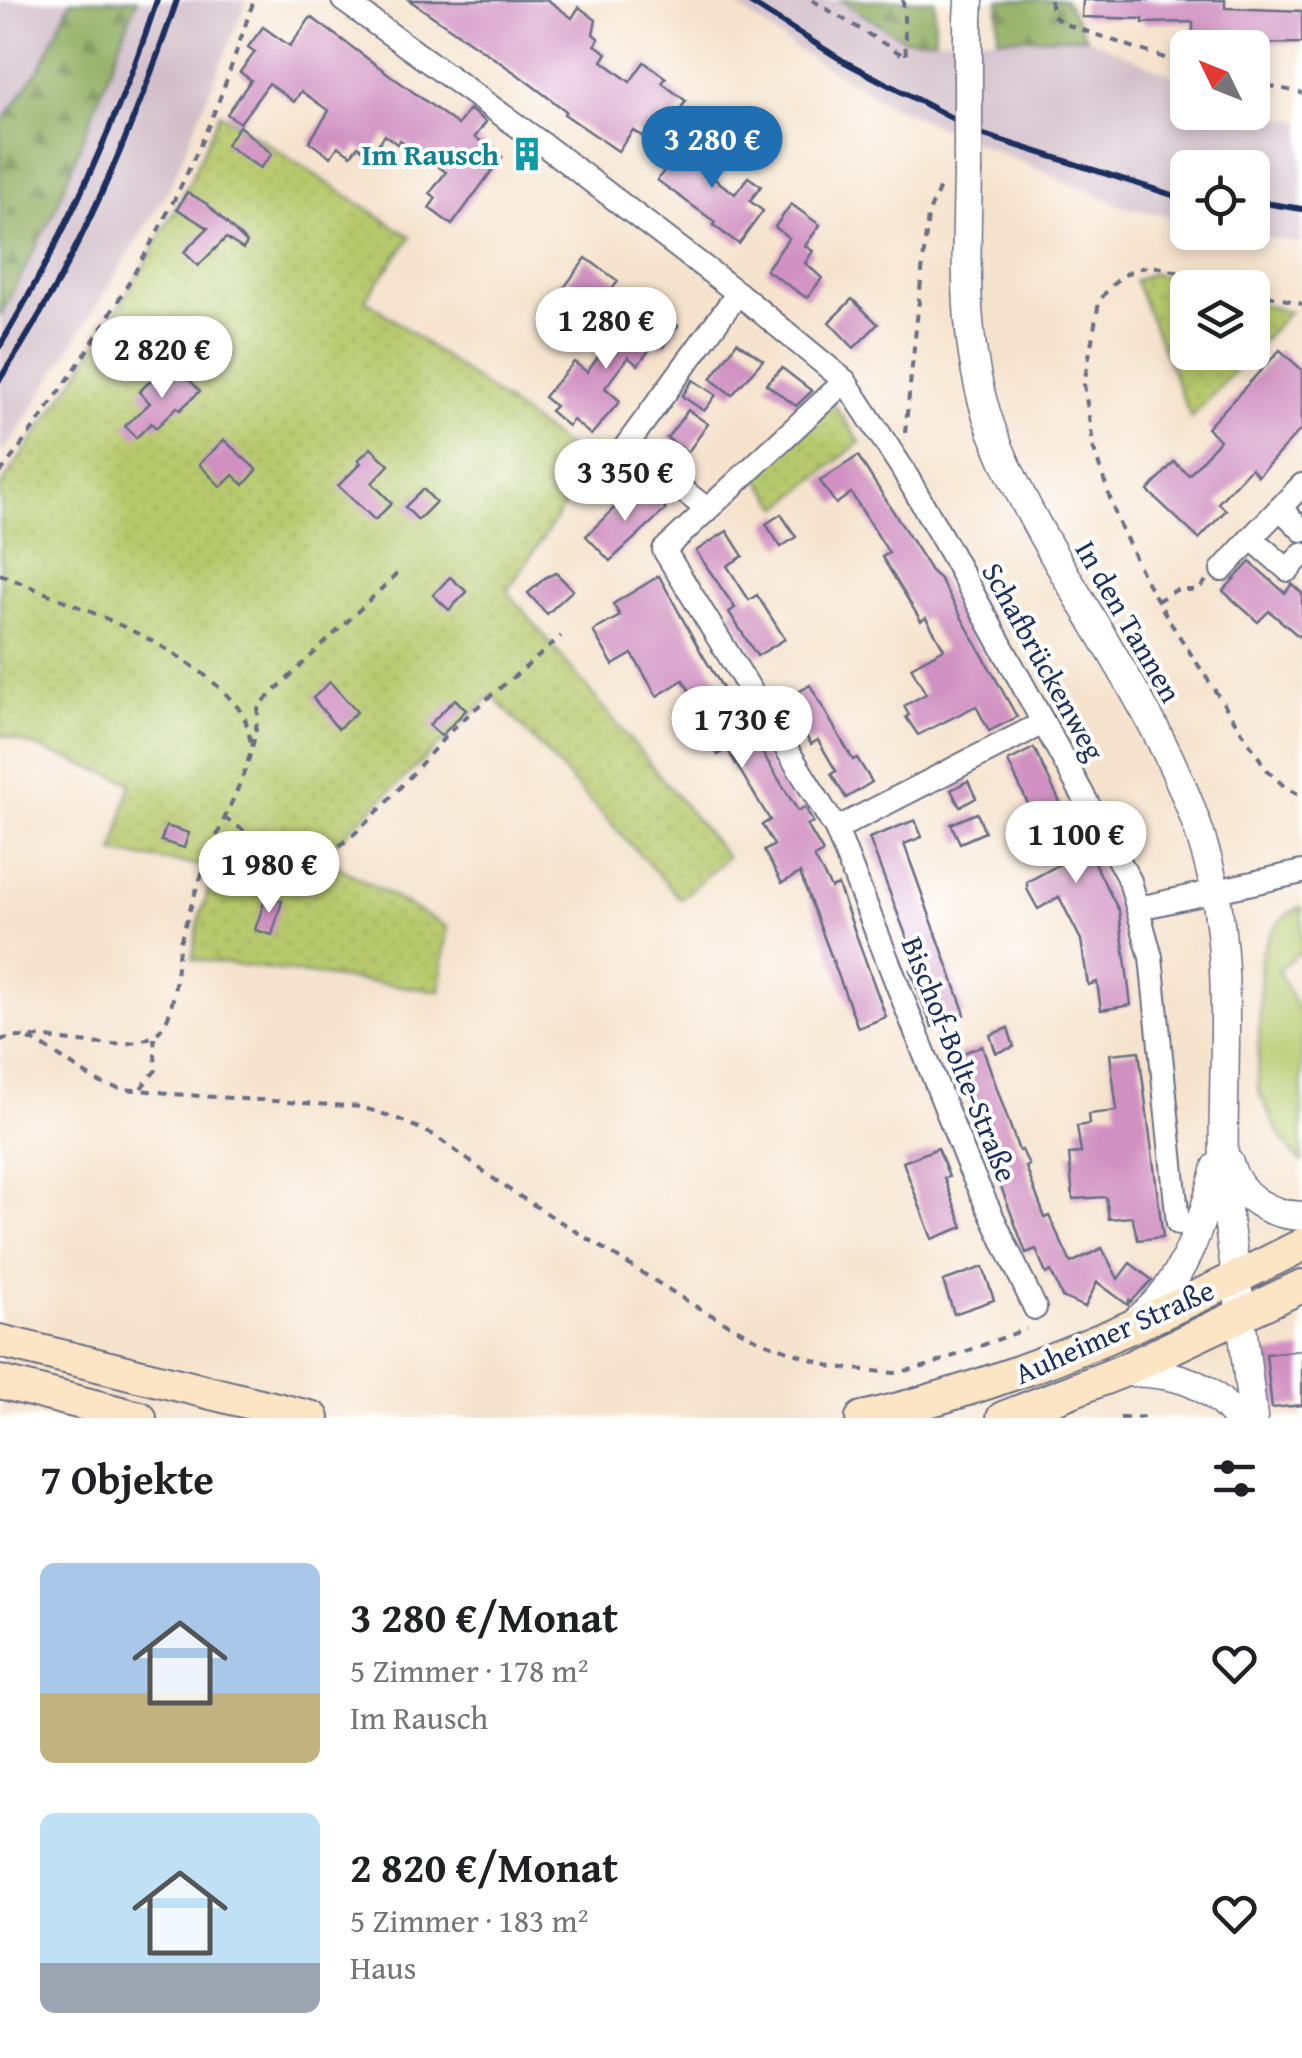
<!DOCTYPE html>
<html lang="de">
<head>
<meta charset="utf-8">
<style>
  body { margin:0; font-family:"Gentium Book Plus",serif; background:#f6f6f6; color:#202124; height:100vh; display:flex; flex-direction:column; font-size:38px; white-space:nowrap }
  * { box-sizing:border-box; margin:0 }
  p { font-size:32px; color:#757577 }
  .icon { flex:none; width:55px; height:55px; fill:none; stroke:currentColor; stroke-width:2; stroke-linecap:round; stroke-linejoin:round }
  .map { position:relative; height:1418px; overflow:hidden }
  .panel { display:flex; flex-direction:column; background:#fff; flex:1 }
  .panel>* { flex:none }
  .needle { width:65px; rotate:313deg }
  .tools { position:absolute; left:1170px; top:30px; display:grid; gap:20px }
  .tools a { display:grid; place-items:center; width:100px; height:100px; border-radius:15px; background:#fff; box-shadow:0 5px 15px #0003; font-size:50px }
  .price { position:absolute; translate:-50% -85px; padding:0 22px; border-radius:35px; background:#fff; color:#222; font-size:32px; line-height:65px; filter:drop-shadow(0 2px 5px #0008) }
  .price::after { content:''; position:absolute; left:50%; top:60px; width:30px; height:22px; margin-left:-15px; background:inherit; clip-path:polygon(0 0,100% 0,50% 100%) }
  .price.on { background:#1f6fb2; color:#fff }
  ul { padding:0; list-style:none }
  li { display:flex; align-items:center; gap:30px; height:250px; padding:0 40px }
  li span { display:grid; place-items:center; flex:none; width:280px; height:200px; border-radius:15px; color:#555 }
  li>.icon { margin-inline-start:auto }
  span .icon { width:120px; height:120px; fill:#fffc; stroke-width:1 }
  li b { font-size:42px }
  h2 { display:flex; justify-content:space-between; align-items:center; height:120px; padding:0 40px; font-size:42px }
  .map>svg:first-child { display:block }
  .industrial { fill:#d2bdc8 }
  .grass { fill:#b7c96c; stroke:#697c65; stroke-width:2.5 }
  .forest { fill:url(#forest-firs); stroke:#566e5f; stroke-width:2.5 }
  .park { fill:url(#park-dots); stroke:#697c65; stroke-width:2.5 }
  .building { fill:#d090c1 }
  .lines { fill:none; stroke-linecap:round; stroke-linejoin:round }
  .minor-casing { stroke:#686e85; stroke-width:26 }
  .tertiary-casing { stroke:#686e85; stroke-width:31 }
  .secondary-casing { stroke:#686e85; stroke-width:36 }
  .path { stroke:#686e85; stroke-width:4; stroke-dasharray:8 8; stroke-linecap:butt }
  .minor { stroke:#fff; stroke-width:22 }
  .tertiary { stroke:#fff; stroke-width:28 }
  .secondary { stroke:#fce5c4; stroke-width:32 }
  .rail { stroke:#1b2f5e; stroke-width:6 }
  .tertiary-bridge-casing { stroke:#686e85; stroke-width:31; stroke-linecap:butt }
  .tertiary-bridge { stroke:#fff; stroke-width:28 }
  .labels { text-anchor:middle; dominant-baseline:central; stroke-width:8; stroke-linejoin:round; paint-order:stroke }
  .culture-label { font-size:30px; font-weight:bold; fill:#0d838f; stroke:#fff; text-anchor:end }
  .street-label { font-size:30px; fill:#1b2f5e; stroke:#fff }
</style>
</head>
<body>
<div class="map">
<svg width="1302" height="1418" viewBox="0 0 1302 1418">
  <defs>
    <pattern id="forest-firs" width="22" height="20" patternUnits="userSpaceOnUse" patternTransform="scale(2.5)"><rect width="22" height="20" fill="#91ad60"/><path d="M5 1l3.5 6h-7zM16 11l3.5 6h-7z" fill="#768d52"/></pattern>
    <pattern id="park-dots" width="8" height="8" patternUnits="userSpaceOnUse" patternTransform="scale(2.5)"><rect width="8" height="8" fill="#b7c96c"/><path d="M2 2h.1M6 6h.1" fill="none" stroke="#9dad60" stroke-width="1.8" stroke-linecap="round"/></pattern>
  </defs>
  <rect width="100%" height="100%" fill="#fff"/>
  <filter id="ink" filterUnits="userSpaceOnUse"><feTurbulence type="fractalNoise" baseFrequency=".01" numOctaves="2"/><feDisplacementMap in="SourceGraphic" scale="20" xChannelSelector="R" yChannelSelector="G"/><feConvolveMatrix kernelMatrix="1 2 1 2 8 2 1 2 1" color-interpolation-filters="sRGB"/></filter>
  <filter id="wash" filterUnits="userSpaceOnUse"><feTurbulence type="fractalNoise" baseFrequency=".0048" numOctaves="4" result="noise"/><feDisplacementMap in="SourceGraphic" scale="40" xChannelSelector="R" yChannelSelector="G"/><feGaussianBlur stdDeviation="2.25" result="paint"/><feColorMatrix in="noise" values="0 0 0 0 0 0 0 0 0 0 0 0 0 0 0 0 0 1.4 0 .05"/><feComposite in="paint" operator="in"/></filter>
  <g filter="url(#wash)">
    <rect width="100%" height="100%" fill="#f6e3cd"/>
    <!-- industrial -->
    <g class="industrial">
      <path d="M0 0H71L41 66 0 125Z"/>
      <path d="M137 0H247L170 187 18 432 0 455V316L55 210Z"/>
      <path d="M728 0H840L904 39 1086 37 1187 82 1188 112 1253 111 1264 116 1302 121V244L1245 233 1252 232V168H1188L1187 220 1125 207 890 105 796 49Z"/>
    </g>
    <!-- grass -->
    <path class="grass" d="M1302 907V951L1278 970 1302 1017V1162L1294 1156 1274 1125 1258 1090 1261 957C1268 933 1278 917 1302 907Z"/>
    <!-- forest -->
    <g class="forest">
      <path d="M71 0H137L55 210 0 316V125L41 66Z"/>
      <path d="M840 0H935V39H904Z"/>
      <path d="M998 0H1065L1086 37 998 38Z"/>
    </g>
    <!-- park -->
    <g class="park">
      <path d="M220 113 411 237 365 299 592 465 507 591 727 857 681 899 492 695 321 857 447 927 440 991 192 959 200 915 216 868 114 853 131 782 0 734V487L77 376 150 255 188 185Z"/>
      <path d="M1152 273 1204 287 1188 288V352H1252L1191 418 1135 281Z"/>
      <path d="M1253 302 1289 312 1252 352V302Z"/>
      <path d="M833 403 860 442 780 508 756 475Z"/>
    </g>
    <g id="blocks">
      <!-- building -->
      <g class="building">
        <path d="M409 0H548L572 18 579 7 596 20 593 34 599 39 595 45 607 53 602 61 630 82 644 62 666 78 662 83 686 101 672 121 664 115 646 139 633 130 618 151 564 114 566 111 517 74Z"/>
        <path d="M1083 0H1225V8L1302 11V43L1245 44V37H1193V22L1143 23V19L1082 17Z"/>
        <path d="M311 17 458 125 469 109 486 122 475 137 502 157 452 225 429 208 436 198 430 193 446 172 400 140 397 144 385 135 370 155 358 146 351 155 338 146 331 157 309 142 329 111 301 91 294 102 269 83 240 123 227 114 251 80 240 72 255 52 248 47 263 27 290 46Z"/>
        <path d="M239 126 272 154 260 168 226 145Z"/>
        <path d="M712 134 725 144 705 172 735 194 748 177 761 186 750 201 763 211 739 244 713 225 715 222 657 180 682 147 695 157Z"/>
        <path d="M187 192 207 204 247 243 243 249 226 238 198 266 184 252 208 228 177 209Z"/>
        <path d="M791 204 820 225 805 246 813 251 805 263 822 278 807 298 766 270 789 238 775 227Z"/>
        <path d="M586 258 618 281 593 316 586 312 577 324 552 304Z"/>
        <path d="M852 299 878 324 854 348 829 322Z"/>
        <path d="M647 303 678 326 663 347 656 341 638 365 628 357 605 388 620 401 591 435 573 420 568 426 550 411 555 406 544 397 574 362 587 372 608 343 614 347Z"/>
        <path d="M149 320 168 330 160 345 141 335Z"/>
        <path d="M737 342 763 360 732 395 711 379Z"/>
        <path d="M1280 350 1302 370V428L1258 476 1251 468 1218 503 1226 510 1199 539 1148 491 1174 462 1189 475 1220 440 1207 428Z"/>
        <path d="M782 368 812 391 796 406 766 384Z"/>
        <path d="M182 372 200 391 180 410 177 407 156 428 151 423 136 438 125 426 150 403 139 392 158 373 169 384Z"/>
        <path d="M693 380 716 395 704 411 682 396Z"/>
        <path d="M688 410 708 424 688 452 667 438Z"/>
        <path d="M224 440 257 470 244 485 233 475 221 487 199 464Z"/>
        <path d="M371 448 389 465 372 483 392 503 375 520 338 486 361 463 358 460Z"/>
        <path d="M858 456 931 571 940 579 1017 717 989 731 976 706 918 735 906 717 909 715 904 706 926 694 911 667 944 649 926 618 921 621 882 557 889 553 851 493 836 504 820 481Z"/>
        <path d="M646 487 666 509 610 561 586 536 620 502 624 507Z"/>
        <path d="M423 489 436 502 418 520 405 507Z"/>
        <path d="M781 514 796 537 781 547 766 524Z"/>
        <path d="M727 531 743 556 727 566 749 600 757 595 785 639 757 656 729 612 735 608 696 551Z"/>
        <path d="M1250 562 1285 593 1292 584 1302 593V639L1269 611 1258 622 1223 591Z"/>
        <path d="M556 573 573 590 547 614 528 593 546 577Z"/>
        <path d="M659 576 702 654 798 811 805 807 813 822 807 825 823 852 814 857 831 888 838 885 886 1017 858 1028 800 873 782 883 764 851 774 845 762 825 770 820 727 749 718 755 706 736 714 731 683 680 657 696 632 654 613 665 593 631 620 616 613 604Z"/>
        <path d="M450 577 467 592 449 610 433 595Z"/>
        <path d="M330 682 357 712 338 729 313 698Z"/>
        <path d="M810 685 853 760 857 758 872 782 846 798 831 774 836 771 818 740 811 744 784 701Z"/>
        <path d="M455 699 466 710 441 736 429 725Z"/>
        <path d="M1034 748 1070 823 1073 822 1119 911 1131 1005 1101 1010 1097 982 1088 985 1081 940 1059 897 1038 909 1027 889V882L1060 864 1044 832 1042 834 1008 761Z"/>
        <path d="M968 781 976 798 960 807 951 790Z"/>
        <path d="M977 813 985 832 960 843 951 824Z"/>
        <path d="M915 820 922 837 904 844 965 1014 932 1027 910 970 918 967 869 838Z"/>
        <path d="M166 826 189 833 184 848 161 841Z"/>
        <path d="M303 862 318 867 309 894 293 889Z"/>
        <path d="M266 896 282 901 272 935 255 930Z"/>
        <path d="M1008 1028 1014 1047 996 1053 990 1035Z"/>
        <path d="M982 1046 1019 1151 1022 1150 1029 1165 1026 1167 1045 1218 1049 1216 1071 1263 1102 1248 1118 1279 1130 1263 1152 1280 1131 1302 1129 1300 1128 1305 1097 1282 1085 1307 1062 1297 1051 1271 1046 1274 1036 1249 1026 1253 952 1057Z"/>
        <path d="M1139 1051 1163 1237 1138 1240 1132 1217 1109 1219 1106 1197 1073 1199 1069 1154 1081 1153 1077 1126 1089 1124 1088 1114 1117 1111 1110 1054Z"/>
        <path d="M938 1148 949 1177 944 1178 963 1227 932 1239 903 1162Z"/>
        <path d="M983 1267 994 1300 954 1314 943 1281Z"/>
        <path d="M1302 1350V1405L1272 1408 1266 1354Z"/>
      </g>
    </g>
  </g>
  <g filter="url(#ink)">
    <use href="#blocks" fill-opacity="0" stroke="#686e85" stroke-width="2.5"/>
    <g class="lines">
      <!-- minor casing -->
      <g class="minor-casing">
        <g id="minor">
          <path d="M343 0 548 148 738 293 845 381 902 468 950 552 1130 881 1151 957 1178 1223"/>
          <path d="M845 381 664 550 836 829 969 1167 1035 1308"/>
          <path d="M1280 508 1302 485"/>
          <path d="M707 509 626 446 738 293"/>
          <path d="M1302 530 1280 508 1251 538 1288 570 1302 554"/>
          <path d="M1222 570 1251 538"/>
          <path d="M836 829 1043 723"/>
          <path d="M1139 908 1302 872"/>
        </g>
      </g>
      <!-- tertiary casing -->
      <g class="tertiary-casing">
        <g id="tertiary">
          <path d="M968 20 969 0"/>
          <path d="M968 174C966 264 961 358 997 443 1056 585 1164 705 1206 854 1236 958 1221 1063 1224 1170 1225 1205 1231 1241 1236 1275 1242 1323 1247 1370 1253 1418"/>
          <path d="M1229 1163C1238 1196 1268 1215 1302 1216"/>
          <path d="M1136 1321C1185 1283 1201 1224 1217 1167"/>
          <path d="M1121 1372C1169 1372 1206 1379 1236 1418"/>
        </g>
      </g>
      <!-- secondary casing -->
      <g class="secondary-casing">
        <g id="secondary">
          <path d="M0 1341 313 1418"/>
          <path d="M0 1382 140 1418"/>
          <path d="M862 1418C1017 1383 1161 1317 1302 1245"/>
          <path d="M1003 1418 1120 1372 1302 1286"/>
        </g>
      </g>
      <!-- path -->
      <g class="path">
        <path d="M812 0 906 57 903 0"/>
        <path d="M1050 0 1053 15 1062 23 1188 66"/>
        <path d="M1252 82 1302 93"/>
        <path d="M1240 288 1158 267C1133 264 1112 281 1099 302L1084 384 1094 450 1117 519 1144 577 1170 622 1267 770 1285 787 1302 796"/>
        <path d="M1252 291 1302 304"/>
        <path d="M905 433 928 215 942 182"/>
        <path d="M0 473C85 364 171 224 221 95 233 63 243 31 254 0"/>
        <path d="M0 574C75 607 192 644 242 713 247 721 248 733 251 742"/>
        <path d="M1157 601 1176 590H1198L1206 581"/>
        <path d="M224 818C249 833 286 861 315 857 352 853 427 753 455 727 489 695 527 668 561 636"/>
        <path d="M29 1039C55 1051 75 1069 99 1082 119 1092 149 1089 172 1094L361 1107 396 1118 434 1135 505 1187 695 1306 758 1340 833 1367 895 1373 927 1366 1026 1329"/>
        <path d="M0 1040C42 1028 109 1057 151 1037 179 1025 174 965 181 939 193 898 207 857 225 817 241 782 256 749 258 709L264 701 400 571"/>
        <path d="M141 1088 156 1070 154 1038"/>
        <path d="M1120 1418 1147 1417"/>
      </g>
      <!-- minor -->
      <use href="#minor" class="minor"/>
      <!-- tertiary -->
      <use href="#tertiary" class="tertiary"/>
      <!-- secondary -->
      <use href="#secondary" class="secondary"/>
      <!-- rail -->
      <g class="rail">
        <path d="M746 0 845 62 984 135 1188 200"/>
        <path d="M1252 201 1302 209"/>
        <path d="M0 346C64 237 118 121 157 0"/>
        <path d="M0 379C77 263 132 132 177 0"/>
      </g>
      <!-- tertiary-bridge casing -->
      <g class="tertiary-bridge-casing">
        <path id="tertiary-bridge" d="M968 174V20"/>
      </g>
      <!-- tertiary-bridge -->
      <use href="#tertiary-bridge" class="tertiary-bridge"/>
    </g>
  </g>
  <!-- icons -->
  <defs>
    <g id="building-bare" transform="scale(2.7)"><path d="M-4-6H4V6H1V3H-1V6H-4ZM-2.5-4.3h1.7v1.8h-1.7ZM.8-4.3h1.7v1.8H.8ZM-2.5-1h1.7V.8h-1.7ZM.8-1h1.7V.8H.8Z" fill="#0f9aa8" stroke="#fff" stroke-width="2.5" paint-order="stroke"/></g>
  </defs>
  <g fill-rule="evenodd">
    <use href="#building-bare" x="527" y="154"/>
  </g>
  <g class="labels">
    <!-- culture labels -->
    <g class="culture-label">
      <text x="499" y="154">Im Rausch</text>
    </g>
    <!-- street labels -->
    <g class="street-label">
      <text transform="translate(1129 621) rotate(60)">In den Tannen</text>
      <text transform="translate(1044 661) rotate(61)">Schafbrückenweg</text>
      <text transform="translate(960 1059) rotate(68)">Bischof-Bolte-Straße</text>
      <text transform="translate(1114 1331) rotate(-24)">Auheimer Straße</text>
    </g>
  </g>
</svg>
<div class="tools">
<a><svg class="needle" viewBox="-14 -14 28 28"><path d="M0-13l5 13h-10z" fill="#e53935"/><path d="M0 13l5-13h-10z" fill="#757577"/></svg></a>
<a><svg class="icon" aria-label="locate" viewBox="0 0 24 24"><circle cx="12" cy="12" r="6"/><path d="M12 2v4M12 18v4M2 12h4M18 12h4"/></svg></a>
<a><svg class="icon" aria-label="layers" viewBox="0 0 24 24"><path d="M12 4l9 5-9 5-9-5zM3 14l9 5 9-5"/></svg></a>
</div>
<b class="price on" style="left:712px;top:191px">3 280 €</b>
<b class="price" style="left:606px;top:372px">1 280 €</b>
<b class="price" style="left:162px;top:401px">2 820 €</b>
<b class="price" style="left:625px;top:524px">3 350 €</b>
<b class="price" style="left:742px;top:771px">1 730 €</b>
<b class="price" style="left:1076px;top:886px">1 100 €</b>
<b class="price" style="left:269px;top:916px">1 980 €</b>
</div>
<section class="panel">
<h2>7 Objekte<svg class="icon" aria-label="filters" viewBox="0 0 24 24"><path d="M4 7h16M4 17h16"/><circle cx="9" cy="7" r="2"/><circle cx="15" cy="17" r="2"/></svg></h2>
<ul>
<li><span style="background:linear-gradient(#a9c7e8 65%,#c2b280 0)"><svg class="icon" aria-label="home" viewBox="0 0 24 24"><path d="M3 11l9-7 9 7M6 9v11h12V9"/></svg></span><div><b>3 280 €/Monat</b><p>5 Zimmer · 178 m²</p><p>Im Rausch</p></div><svg class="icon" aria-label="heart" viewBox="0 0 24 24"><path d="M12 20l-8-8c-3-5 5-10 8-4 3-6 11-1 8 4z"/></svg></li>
<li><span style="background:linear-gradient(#bfe0f5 75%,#9aa5b1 0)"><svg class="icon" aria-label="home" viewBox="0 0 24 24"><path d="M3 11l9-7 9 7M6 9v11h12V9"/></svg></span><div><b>2 820 €/Monat</b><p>5 Zimmer · 183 m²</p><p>Haus</p></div><svg class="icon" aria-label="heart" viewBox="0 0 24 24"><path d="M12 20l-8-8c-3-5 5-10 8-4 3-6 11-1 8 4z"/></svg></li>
</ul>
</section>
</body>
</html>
